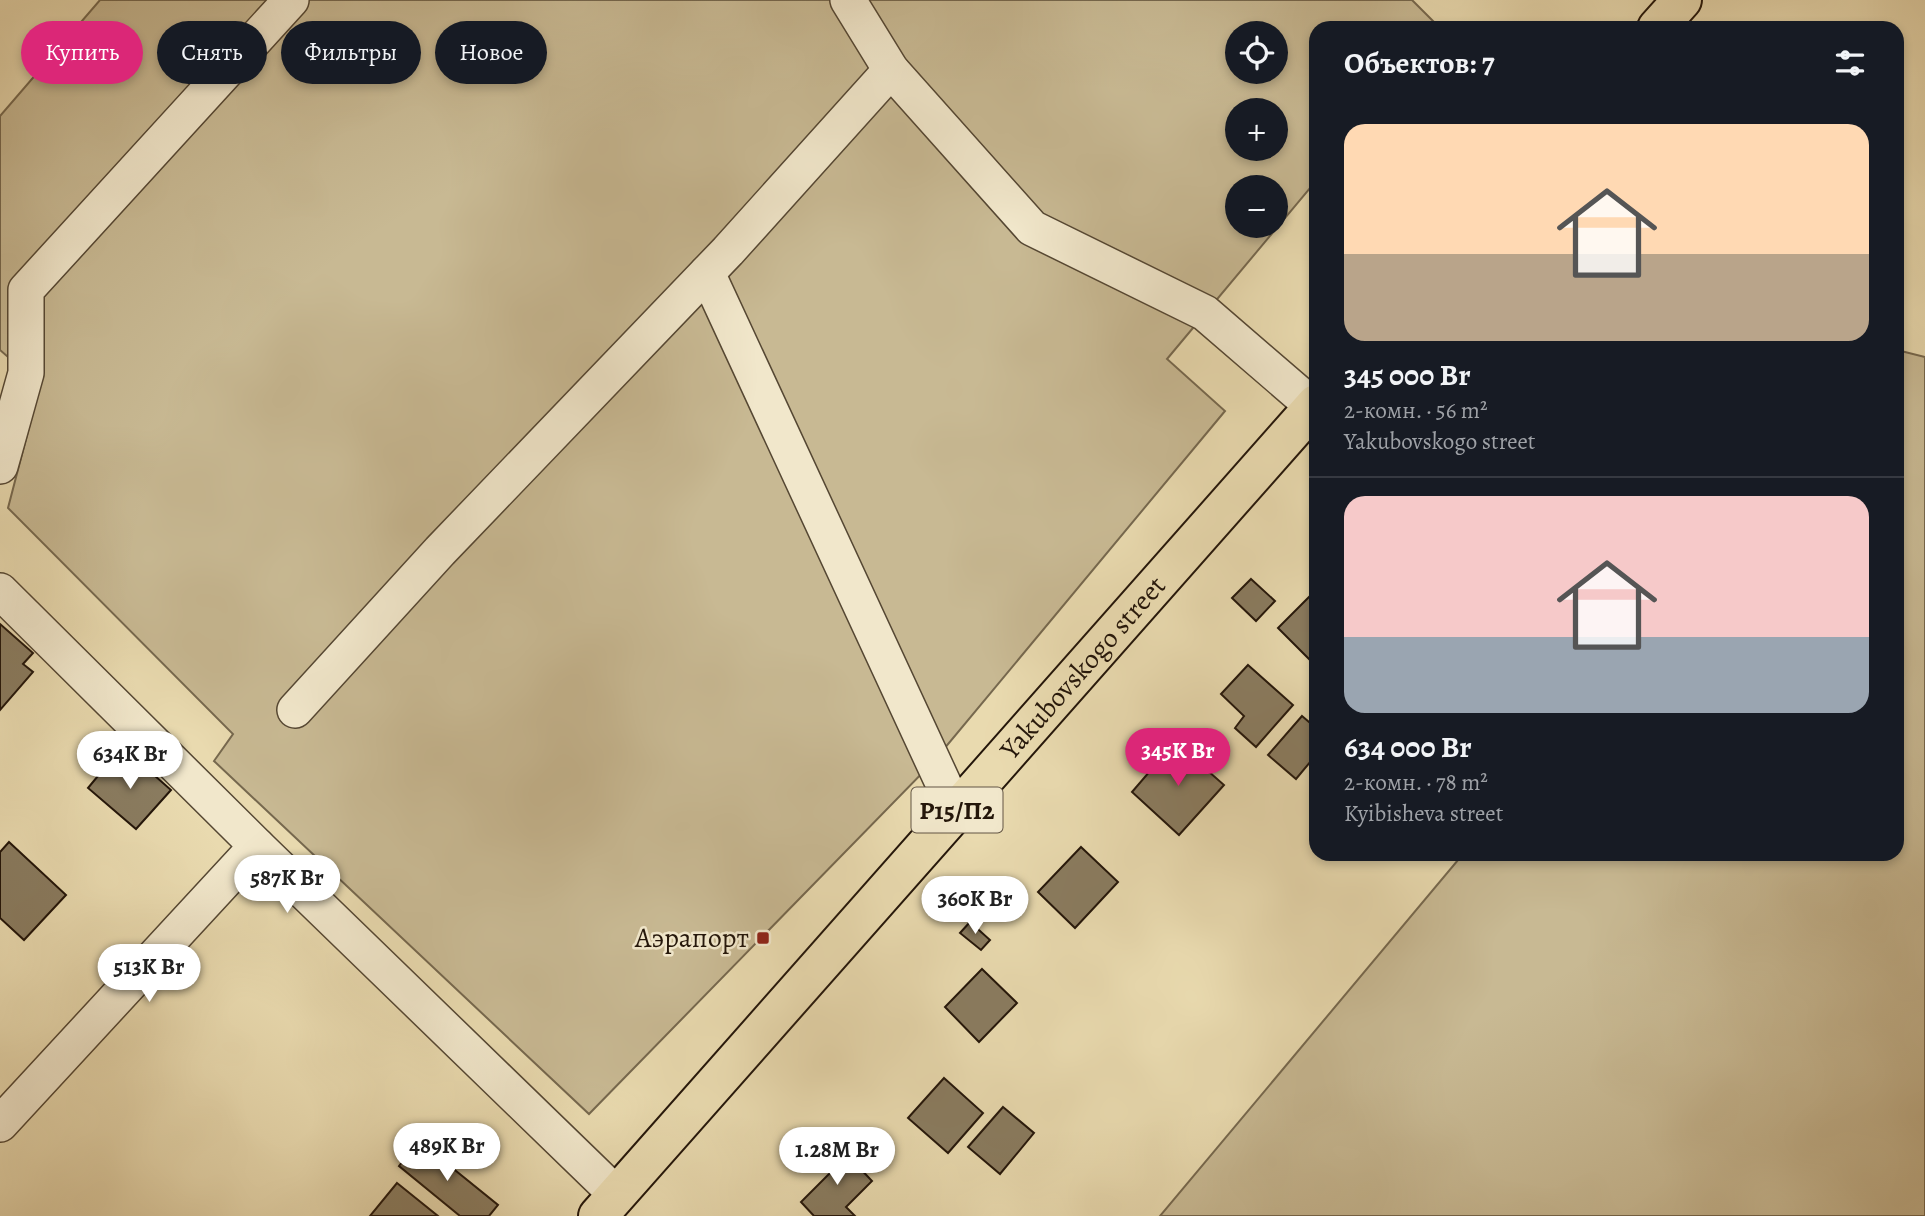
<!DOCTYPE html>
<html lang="ru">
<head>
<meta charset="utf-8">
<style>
  body { margin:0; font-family:Alegreya,serif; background:#242831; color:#f1f3f6; height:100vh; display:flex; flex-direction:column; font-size:26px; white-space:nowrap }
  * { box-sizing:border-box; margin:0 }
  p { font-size:23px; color:#9ea1a6 }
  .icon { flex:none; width:38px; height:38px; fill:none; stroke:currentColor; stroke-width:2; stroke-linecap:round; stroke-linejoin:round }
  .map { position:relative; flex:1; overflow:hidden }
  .side { position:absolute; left:1309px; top:21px; width:595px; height:840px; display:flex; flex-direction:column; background:#171b24; border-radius:21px; box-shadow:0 4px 10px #0003 }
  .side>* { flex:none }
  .hud { position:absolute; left:21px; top:21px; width:665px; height:63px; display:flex; gap:14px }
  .buttons { position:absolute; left:1225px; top:21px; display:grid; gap:14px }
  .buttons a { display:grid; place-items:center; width:63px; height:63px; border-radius:50%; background:#171b24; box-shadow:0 4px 10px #0003; font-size:35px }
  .price { position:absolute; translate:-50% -60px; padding:0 16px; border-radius:24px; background:#fff; color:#222; font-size:23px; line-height:46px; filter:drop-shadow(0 2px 4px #0008) }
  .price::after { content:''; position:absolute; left:50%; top:42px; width:21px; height:16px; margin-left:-10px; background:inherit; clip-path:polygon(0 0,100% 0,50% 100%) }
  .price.active { background:#db2777; color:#fff }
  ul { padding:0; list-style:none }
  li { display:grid; align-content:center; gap:14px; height:371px; padding:0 35px }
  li+li { border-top:2px solid #363941 }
  li span { display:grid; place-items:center; height:217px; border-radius:21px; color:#555 }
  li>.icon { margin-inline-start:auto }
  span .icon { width:126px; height:126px; fill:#fffc; stroke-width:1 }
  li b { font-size:30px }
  h2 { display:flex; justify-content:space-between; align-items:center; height:84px; padding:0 35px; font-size:30px }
  .pill { padding:0 24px; border-radius:32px; background:#171b24; box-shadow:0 4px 10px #0003; font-size:24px; line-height:63px }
  .pill.active { background:#db2777; color:#fff }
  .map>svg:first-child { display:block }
  .green { fill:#c8b993; stroke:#76684e; stroke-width:2; fill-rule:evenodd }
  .building { fill:#8a7c60; stroke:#24160a; stroke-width:2 }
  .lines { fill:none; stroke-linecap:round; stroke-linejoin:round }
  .minor-casing { stroke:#554733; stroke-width:38 }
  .major-casing { stroke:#24160a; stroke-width:42 }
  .minor { stroke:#f1e7cb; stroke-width:35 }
  .major { stroke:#e9daaf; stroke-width:38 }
  .poi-dot { fill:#8f2418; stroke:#f1e7cb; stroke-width:2.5 }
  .labels { text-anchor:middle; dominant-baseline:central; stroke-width:5; stroke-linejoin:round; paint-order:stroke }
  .shield { fill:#f1e7cb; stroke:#625544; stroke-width:2 }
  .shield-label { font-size:26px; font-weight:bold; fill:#24160a }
  .street-label { font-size:28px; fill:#24160a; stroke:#f1e7cb }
  .poi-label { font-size:28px; fill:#24160a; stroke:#f1e7cb; text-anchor:end }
</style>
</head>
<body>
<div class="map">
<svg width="1925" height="1216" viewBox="0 0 1925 1216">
  <rect width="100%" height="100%" fill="#e9daaf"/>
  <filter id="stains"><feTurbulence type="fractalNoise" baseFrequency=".00286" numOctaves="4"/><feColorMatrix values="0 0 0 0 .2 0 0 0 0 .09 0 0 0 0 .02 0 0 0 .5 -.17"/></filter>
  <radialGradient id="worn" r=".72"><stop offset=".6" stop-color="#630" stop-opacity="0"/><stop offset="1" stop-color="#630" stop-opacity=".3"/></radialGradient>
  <!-- green -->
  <g class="green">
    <path d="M100 0H1412L1440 28H1316V181L1167 359 1225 411 934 761 589 1114 214 761 233 734 8 508 40 385 0 350V116ZM1237 33H1276V72H1237ZM1237 110H1276V149H1237ZM1237 187H1276V226H1237Z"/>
    <path d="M1897 350 1925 357V1216H1160L1463 854H1897Z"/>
  </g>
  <!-- building -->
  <g class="building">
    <path d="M1251 579 1275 601 1256 621 1232 598Z"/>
    <path d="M1316 590V666L1278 628Z"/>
    <path d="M0 624 33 653 23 664 33 672 0 710Z"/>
    <path d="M1248 665 1293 705 1256 747 1235 728 1244 716 1221 694Z"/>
    <path d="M1302 716 1316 728V755L1296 779 1268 755Z"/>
    <path d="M1175 742 1224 785 1179 835 1132 792Z"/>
    <path d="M112 759 125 772 137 760 171 790 136 829 88 788Z"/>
    <path d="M9 842 66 895 24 940 0 918V852Z"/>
    <path d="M1081 847 1118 882 1075 928 1038 892Z"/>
    <path d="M970 922 990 940 981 950 960 933Z"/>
    <path d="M982 969 1017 1003 979 1042 945 1007Z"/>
    <path d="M944 1078 983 1113 948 1153 908 1118Z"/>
    <path d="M1003 1107 1034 1133 1000 1174 968 1147Z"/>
    <path d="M419 1141 498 1205 489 1216H460L399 1166Z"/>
    <path d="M839 1146 872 1181 846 1207 855 1216H814L801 1202 830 1173 821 1164Z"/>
    <path d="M397 1183 438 1216H370Z"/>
  </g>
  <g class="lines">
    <!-- minor casing -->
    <g class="minor-casing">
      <g id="minor">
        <path d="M848 0 891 70 1032 228 1205 313 1314 407"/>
        <path d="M707 273 956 811"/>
        <path d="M0 466 26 373V290L291 0"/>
        <path d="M0 591 257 846 617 1195"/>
        <path d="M295 710 440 551 728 251 891 70"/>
        <path d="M0 1124 257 846"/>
      </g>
    </g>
    <!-- major casing -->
    <g class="major-casing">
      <g id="major">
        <path d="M1657 28 1682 0"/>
        <path id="s1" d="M598 1216 1316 404"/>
      </g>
    </g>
    <!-- minor -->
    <use href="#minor" class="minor"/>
    <!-- major -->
    <use href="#major" class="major"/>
  </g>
  <!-- markers -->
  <rect class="poi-dot" x="756" y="931" width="14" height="14" rx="3.5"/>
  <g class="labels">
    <!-- shield labels -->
    <rect class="shield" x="911.5" y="787.5" width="91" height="45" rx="5"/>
    <g class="shield-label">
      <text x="957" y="810">Р15/П2</text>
    </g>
    <!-- street labels -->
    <g class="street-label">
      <text stroke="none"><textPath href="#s1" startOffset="732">Yakubovskogo street</textPath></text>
    </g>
    <!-- poi labels -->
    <g class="poi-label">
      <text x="749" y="938">Аэрапорт</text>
    </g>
  </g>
  <rect width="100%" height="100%" filter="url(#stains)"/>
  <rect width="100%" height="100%" fill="url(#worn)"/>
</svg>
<div class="buttons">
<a><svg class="icon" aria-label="locate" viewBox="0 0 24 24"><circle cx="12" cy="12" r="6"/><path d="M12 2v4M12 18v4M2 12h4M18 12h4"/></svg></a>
<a>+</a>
<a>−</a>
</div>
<b class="price active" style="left:1178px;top:788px">345K Br</b>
<b class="price" style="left:130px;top:791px">634K Br</b>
<b class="price" style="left:287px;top:915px">587K Br</b>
<b class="price" style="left:975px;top:936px">360K Br</b>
<b class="price" style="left:149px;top:1004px">513K Br</b>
<b class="price" style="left:447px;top:1183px">489K Br</b>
<b class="price" style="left:837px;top:1187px">1.28M Br</b>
<div class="hud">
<a class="pill active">Купить</a>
<a class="pill">Снять</a>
<a class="pill">Фильтры</a>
<a class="pill">Новое</a>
</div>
<section class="side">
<h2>Объектов: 7<svg class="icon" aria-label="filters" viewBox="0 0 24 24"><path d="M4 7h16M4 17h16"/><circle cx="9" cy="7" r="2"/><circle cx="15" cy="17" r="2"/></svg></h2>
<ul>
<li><span style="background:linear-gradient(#ffd9b3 60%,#b9a48a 0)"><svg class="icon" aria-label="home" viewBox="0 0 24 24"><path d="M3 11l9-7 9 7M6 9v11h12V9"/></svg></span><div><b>345 000 Br</b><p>2-комн. · 56 m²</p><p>Yakubovskogo street</p></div></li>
<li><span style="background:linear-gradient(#f6c9c9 65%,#9aa5b1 0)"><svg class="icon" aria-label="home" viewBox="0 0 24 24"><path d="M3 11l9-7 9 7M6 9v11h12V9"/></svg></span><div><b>634 000 Br</b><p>2-комн. · 78 m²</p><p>Kyibisheva street</p></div></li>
</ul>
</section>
</div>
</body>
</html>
